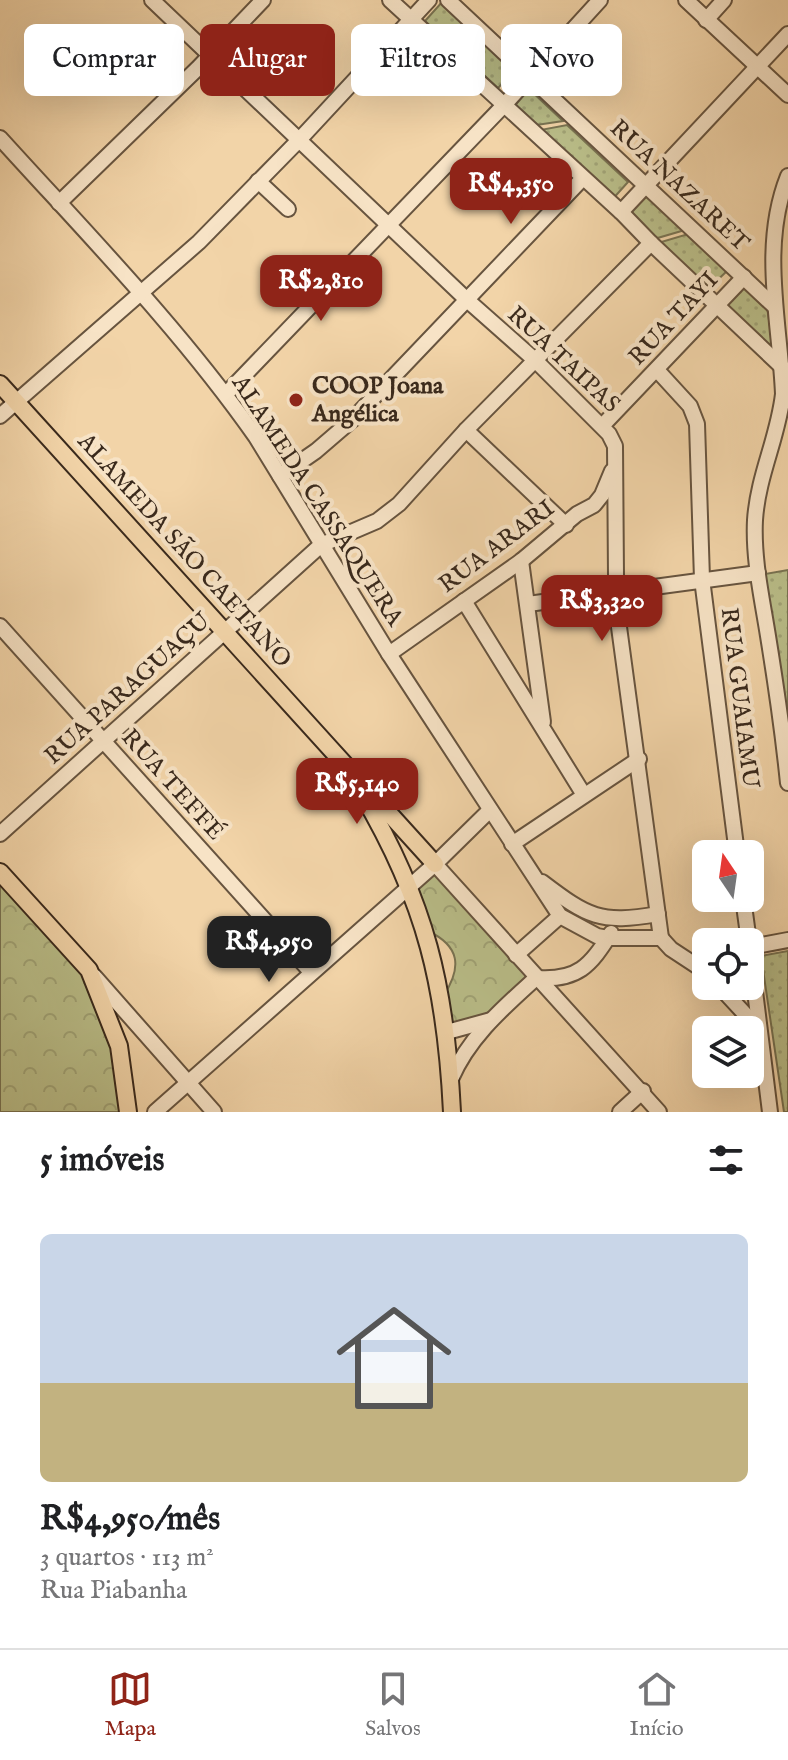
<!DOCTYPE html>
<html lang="pt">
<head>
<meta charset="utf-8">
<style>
  body { margin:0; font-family:"IM FELL English",serif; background:#f6f6f6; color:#202124; height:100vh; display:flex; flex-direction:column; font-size:30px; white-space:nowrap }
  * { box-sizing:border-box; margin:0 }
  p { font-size:26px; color:#757577 }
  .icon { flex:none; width:44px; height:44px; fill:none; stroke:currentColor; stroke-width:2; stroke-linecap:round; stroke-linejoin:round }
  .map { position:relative; height:1112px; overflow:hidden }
  .panel { display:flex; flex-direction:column; background:#fff; flex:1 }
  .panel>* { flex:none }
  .top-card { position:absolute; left:24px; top:24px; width:740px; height:72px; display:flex; gap:16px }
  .needle { width:52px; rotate:347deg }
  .controls { position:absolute; left:692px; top:840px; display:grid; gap:16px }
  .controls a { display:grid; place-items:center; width:72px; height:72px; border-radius:12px; background:#fff; box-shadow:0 8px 32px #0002; font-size:40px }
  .price { position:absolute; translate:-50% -68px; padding:0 18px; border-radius:16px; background:#8f2418; color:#fff; font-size:26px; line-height:52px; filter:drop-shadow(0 2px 4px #0008) }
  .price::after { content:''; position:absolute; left:50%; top:48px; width:24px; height:18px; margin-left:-12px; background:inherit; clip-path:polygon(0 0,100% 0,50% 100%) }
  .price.current { background:#222; color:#fff }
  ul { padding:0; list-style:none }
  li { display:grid; align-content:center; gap:16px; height:424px; padding:0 40px }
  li+li { border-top:2px solid #e0e0e0 }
  li span { display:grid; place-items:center; height:248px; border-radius:12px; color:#555 }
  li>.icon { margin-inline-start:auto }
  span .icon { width:144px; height:144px; fill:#fffc; stroke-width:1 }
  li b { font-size:34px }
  h2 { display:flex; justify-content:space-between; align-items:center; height:96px; padding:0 40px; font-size:34px }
  .pill { padding:0 28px; border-radius:12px; background:#fff; box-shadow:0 8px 32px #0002; font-size:28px; line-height:72px }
  .pill.current { background:#8f2418; color:#fff }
  .tabs { display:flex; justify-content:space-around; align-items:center; height:112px; border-top:2px solid #e0e0e0; background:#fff; font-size:22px; color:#757577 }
  .tabs a { display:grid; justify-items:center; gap:4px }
  .tabs .current { color:#8f2418 }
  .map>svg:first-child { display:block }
  .grass { fill:url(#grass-dots); stroke:#797352; stroke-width:2 }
  .forest { fill:url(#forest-crowns); stroke:#797352; stroke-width:2 }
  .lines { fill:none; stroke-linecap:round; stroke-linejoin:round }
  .minor-casing { stroke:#67543f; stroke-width:18 }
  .major-casing { stroke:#39291c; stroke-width:20 }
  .minor { stroke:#f7e3c6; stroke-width:14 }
  .major { stroke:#f2d4a8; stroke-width:16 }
  .poi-dot { fill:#8f2418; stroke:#f7e3c6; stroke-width:3 }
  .labels { text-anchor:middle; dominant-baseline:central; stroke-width:8; stroke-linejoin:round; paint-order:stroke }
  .street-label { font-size:24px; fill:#39291c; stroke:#f7e3c6 }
  .poi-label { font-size:24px; font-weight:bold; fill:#39291c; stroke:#f7e3c6; text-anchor:start }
</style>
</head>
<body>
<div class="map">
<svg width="788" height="1112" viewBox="0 0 788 1112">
  <defs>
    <pattern id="grass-dots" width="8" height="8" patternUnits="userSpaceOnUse" patternTransform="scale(2)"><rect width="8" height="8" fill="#b9bd88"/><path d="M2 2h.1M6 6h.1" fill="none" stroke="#a0a275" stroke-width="1.8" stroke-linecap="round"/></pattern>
    <pattern id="forest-crowns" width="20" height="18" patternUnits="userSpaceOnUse" patternTransform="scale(2)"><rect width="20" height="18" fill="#b9bd88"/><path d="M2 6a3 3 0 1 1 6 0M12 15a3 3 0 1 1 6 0" fill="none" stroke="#a0a275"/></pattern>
  </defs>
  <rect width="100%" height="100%" fill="#f2d4a8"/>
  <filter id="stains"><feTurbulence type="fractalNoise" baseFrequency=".0025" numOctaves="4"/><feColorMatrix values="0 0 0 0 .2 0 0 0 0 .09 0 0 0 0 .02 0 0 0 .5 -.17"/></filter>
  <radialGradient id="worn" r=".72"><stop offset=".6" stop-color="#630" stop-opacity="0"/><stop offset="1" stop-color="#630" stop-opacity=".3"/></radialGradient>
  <!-- grass -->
  <g class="grass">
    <path d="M443 1 514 71 498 88 425 21Z"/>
    <path d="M529 89 563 121 530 126 512 109Z"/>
    <path d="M567 125 628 182 610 202 535 131Z"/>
    <path d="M648 195 685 230 654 239 629 214Z"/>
    <path d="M688 234 728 270 707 290 658 243Z"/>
    <path d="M742 286 767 307 774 352 724 305Z"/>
    <path d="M788 570V739L765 574Z"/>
    <path d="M788 951V1112H784L761 956Z"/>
  </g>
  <!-- forest -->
  <g class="forest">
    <path d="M435 868 531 979 491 1017 449 1028 444 995C462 967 460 946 428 931L413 886Z"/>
    <path d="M0 882 74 961 90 988 111 1030 122 1112H0Z"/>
  </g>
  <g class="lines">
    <!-- minor casing -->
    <g class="minor-casing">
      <g id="minor">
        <path d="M152 0 466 299 536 361 609 434 615 446 616 576 614 590 661 938"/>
        <path d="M390 0 621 212 651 243 782 367"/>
        <path d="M448 0 774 306"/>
        <path d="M686 0 788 95"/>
        <path d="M706 20 724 0"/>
        <path d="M0 138C88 235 181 330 256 437L389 654 560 916 597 936 608 938H661"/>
        <path d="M788 176C760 246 780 322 783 394 778 438 758 475 755 520 753 559 762 598 768 636 776 685 783 734 788 783"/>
        <path d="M258 181 288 209"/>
        <path d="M59 203 198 68 263 0"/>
        <path d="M621 212 788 34"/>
        <path d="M657 370 690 406 697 424 702 579 737 854"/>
        <path d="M226 394 505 104 600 0"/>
        <path d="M0 416 199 242 300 139 429 0"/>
        <path d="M603 425 744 277"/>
        <path d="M466 430 566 525"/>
        <path d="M280 476 316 451 352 420 583 178"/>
        <path d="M521 561 543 722"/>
        <path d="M464 601 584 795"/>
        <path d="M528 604 758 573"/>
        <path d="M0 626 311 972"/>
        <path d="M389 654 521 561 577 514 594 505 602 495 612 471"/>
        <path d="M0 834 321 545 377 521 399 504 466 430 651 243"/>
        <path d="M512 844 639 759"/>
        <path d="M435 864 659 1112"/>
        <path d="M542 882C588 917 600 924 658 914"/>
        <path d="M743 898 749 942"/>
        <path d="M661 938 671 949 706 972"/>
        <path d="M750 947 788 940"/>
        <path d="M750 951 770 1112"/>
        <path d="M516 955 560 916"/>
        <path d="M94 976 214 1112"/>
        <path d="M536 978C578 981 590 966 611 933"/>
        <path d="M719 986 758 1028"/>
        <path d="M447 1032 491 1020"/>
        <path d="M451 1079C469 1037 503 1008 536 978"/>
        <path d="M155 1112 435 864 490 810"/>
        <path d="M620 1112 643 1091"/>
      </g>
    </g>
    <!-- major casing -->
    <g class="major-casing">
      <g id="major">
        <path d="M0 384 435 864"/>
        <path d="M362 794C426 902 446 988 452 1112"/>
        <path d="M0 872 89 970 119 1046 128 1112"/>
      </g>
    </g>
    <!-- minor -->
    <use href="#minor" class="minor"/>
    <!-- major -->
    <use href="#major" class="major"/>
  </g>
  <!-- markers -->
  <circle class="poi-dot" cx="296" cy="400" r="8"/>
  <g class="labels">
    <!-- street labels -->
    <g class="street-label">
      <text transform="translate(679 186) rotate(43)">RUA NAZARET</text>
      <text transform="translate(674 319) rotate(-47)">RUA TAYI</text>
      <text transform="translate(563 360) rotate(43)">RUA TAIPAS</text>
      <text transform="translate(317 501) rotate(57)">ALAMEDA CASSAQUERA</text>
      <text transform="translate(497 547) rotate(-37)">RUA ARARI</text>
      <text transform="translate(184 551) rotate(48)">ALAMEDA SÃO CAETANO</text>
      <text transform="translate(128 689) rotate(-42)">RUA PARAGUAÇU</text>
      <text transform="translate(739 698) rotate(83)">RUA GUAIAMU</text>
      <text transform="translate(172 785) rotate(48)">RUA TEFFÉ</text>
    </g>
    <!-- poi labels -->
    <g class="poi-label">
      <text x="312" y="386">COOP Joana<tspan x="312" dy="28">Angélica</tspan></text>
    </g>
  </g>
  <rect width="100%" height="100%" filter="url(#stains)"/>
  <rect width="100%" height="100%" fill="url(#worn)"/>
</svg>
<div class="controls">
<a><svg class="needle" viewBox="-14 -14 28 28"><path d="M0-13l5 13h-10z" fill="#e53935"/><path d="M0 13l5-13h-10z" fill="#757577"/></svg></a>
<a><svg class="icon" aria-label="locate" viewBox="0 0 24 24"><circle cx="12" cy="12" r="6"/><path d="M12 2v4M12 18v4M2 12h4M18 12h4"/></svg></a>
<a><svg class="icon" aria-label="layers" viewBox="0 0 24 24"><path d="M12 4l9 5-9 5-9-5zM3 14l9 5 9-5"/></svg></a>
</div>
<b class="price" style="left:511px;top:226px">R$4,350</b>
<b class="price" style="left:321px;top:323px">R$2,810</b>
<b class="price" style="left:602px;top:643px">R$3,320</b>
<b class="price" style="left:357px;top:826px">R$5,140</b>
<b class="price current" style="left:269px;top:984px">R$4,950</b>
<div class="top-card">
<a class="pill">Comprar</a>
<a class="pill current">Alugar</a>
<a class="pill">Filtros</a>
<a class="pill">Novo</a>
</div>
</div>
<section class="panel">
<h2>5 imóveis<svg class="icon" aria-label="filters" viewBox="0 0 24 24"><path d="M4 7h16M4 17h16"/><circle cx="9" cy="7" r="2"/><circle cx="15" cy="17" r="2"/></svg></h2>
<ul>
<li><span style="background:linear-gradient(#c9d6e8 60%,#c2b280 0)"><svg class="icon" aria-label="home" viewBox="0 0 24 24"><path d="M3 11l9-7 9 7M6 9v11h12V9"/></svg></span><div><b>R$4,950/mês</b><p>3 quartos · 113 m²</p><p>Rua Piabanha</p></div></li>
</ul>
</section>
<nav class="tabs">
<a class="current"><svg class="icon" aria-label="map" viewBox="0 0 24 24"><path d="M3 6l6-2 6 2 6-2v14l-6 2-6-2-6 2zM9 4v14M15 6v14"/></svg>Mapa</a>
<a><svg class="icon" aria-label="saved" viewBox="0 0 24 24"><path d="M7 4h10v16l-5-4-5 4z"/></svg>Salvos</a>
<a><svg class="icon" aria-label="home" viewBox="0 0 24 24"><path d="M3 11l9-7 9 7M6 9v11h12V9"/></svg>Início</a>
</nav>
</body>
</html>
